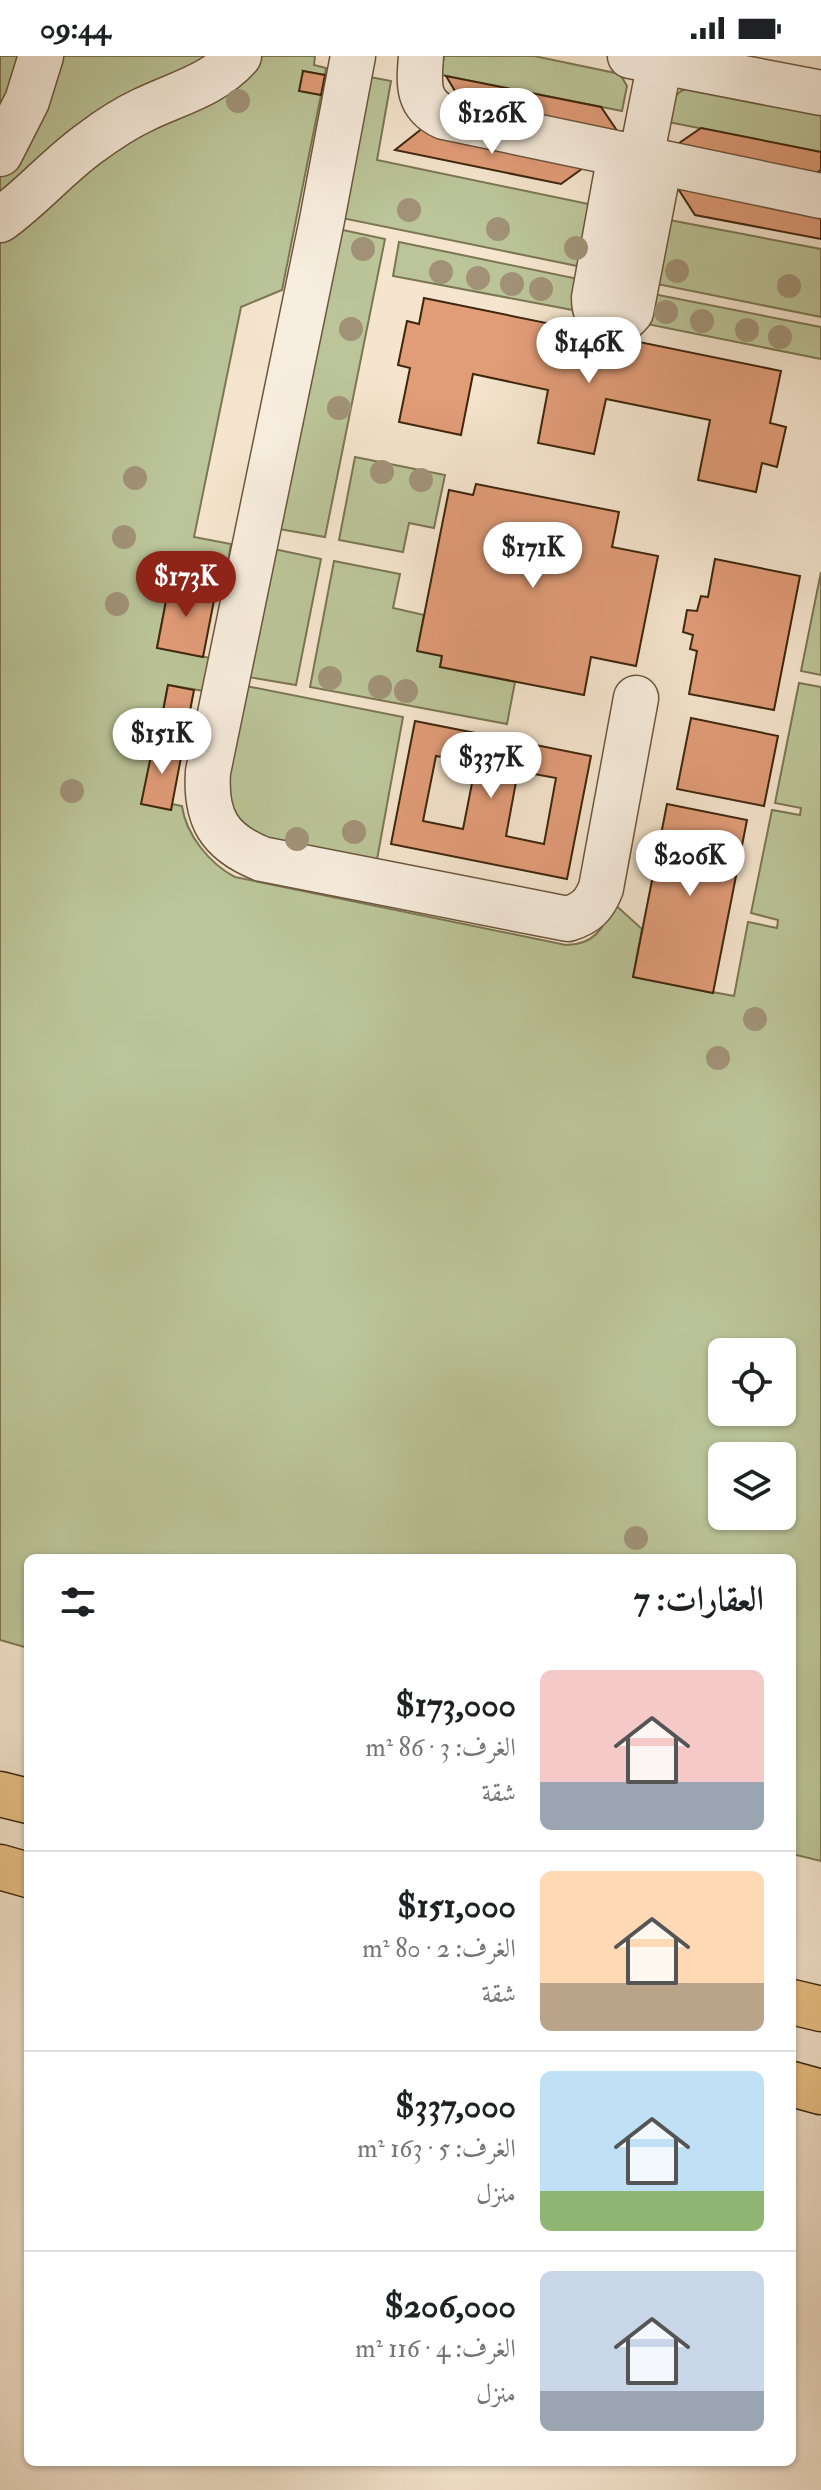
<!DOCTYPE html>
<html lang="ar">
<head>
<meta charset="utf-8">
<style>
  body { margin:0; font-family:"IM FELL Double Pica",Amiri,serif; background:#f6f6f6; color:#202124; direction:rtl; height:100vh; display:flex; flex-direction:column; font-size:30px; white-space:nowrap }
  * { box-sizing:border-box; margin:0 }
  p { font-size:26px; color:#757577 }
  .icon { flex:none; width:44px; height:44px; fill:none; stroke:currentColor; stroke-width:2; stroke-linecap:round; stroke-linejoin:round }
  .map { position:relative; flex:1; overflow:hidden; direction:ltr }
  .side { position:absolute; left:24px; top:1498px; width:772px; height:912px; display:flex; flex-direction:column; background:#fff; border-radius:12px; box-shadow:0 2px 6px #0004; direction:rtl }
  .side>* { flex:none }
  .tools { position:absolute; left:708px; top:1282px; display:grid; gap:16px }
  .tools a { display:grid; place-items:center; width:88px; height:88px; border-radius:12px; background:#fff; box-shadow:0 2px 6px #0004; font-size:40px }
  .price { position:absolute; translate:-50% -68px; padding:0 18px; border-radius:28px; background:#fff; color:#222; font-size:26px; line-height:52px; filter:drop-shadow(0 2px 4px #0008) }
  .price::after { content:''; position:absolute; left:50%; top:48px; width:24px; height:18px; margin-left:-12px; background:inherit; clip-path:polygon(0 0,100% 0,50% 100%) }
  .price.active { background:#8f2418; color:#fff }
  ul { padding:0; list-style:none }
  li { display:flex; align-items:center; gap:24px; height:200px; padding:0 32px }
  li+li { border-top:2px solid #e0e0e0 }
  li span { display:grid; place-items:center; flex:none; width:224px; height:160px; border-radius:12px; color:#555 }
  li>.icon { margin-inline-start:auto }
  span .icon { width:96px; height:96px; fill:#fffc; stroke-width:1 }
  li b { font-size:34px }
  h2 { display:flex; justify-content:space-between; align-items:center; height:96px; padding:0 32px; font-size:34px }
  .status { display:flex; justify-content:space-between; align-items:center; height:56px; padding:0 40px; background:#fff; direction:ltr }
  .status svg { height:22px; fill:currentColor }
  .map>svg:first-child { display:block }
  .green { fill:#bbc599; stroke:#7c7653; stroke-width:2; fill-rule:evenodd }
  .building { fill:#e19c78; stroke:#3e260d; stroke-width:2; fill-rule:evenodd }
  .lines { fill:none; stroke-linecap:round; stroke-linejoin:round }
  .minor-casing { stroke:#6c563d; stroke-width:47 }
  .highway-casing { stroke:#3e260d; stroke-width:47 }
  .minor { stroke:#f8eedf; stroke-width:44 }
  .highway { stroke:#eac287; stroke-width:44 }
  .tree { fill:#a19277 }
</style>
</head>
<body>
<div class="status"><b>09:44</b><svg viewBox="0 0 49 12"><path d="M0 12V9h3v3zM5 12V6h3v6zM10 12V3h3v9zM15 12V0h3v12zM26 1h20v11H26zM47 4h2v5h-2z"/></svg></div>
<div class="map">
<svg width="821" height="2434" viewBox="0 0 821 2434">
  <rect width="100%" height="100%" fill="#f5e5ce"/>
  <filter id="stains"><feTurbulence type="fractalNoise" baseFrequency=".0025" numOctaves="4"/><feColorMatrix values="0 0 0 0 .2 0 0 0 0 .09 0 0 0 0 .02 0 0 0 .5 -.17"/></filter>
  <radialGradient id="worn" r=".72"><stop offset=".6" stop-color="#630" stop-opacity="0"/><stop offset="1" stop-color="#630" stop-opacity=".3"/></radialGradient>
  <!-- green -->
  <g class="green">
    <path d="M0 0H315L314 9 326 12 325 19 303 15 321 39 282 234 241 251 194 481 231 488 223 535 170 525 157 591 210 602 204 635 168 629 159 675 185 681 183 691 154 686 171 754 172 748 182 750C186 779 210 808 235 821L566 889C595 889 607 870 611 845L642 873 633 921 734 940 748 866 777 872 778 864 751 857 772 754 800 759 801 752 775 747 799 627 821 631V1805L792 1798V1502H28V1592L0 1584ZM722 1296H782V1356H722ZM722 1400H782V1460H722Z"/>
    <path d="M444 0H534L620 18 627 30 622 55 441 19Z"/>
    <path d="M370 21 391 25 377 104 598 150 587 212 342 162Z"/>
    <path d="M690 32 821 58V96L668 66C672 50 671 35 690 32Z"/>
    <path d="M659 162 821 193V261L647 226Z"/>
    <path d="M338 173 385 183 325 481 279 473Z"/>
    <path d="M399 186 583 224 578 255 393 220Z"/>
    <path d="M643 236 821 271V303L637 266Z"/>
    <path d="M355 401 445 419 434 472 409 467 403 496 339 484Z"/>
    <path d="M274 493 321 503 296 629 248 621Z"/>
    <path d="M334 505 400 518 393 552 424 559 417 595 442 600 440 611 515 626 507 668 310 631Z"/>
    <path d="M821 516V619L801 615Z"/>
    <path d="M246 630 403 661 376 809 255 784 223 742Z"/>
  </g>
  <!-- building -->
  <g class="building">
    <path d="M303 15 325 19 321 39 299 35Z"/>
    <path d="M446 20 601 51 622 82 464 50Z"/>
    <path d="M424 71 590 107 561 128 395 94Z"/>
    <path d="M701 72 821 96V114L810 121 669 94Z"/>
    <path d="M673 125 821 152V183L695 159Z"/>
    <path d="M424 242 781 315 770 367 786 371 777 411 762 407 756 436 698 424 710 364 606 343 594 398 538 387 548 334 473 318 461 379 399 366 410 312 398 309 407 265 419 268Z"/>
    <path d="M476 428 619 456 612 491 658 500 636 610 591 601 584 639 440 611 442 600 417 595 449 434 473 439Z"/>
    <path d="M715 503 800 520 774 654 689 638 697 595 690 593 693 579 683 576 687 554 697 555 701 540 708 541Z"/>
    <path d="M170 524 216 534 203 601 157 592Z"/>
    <path d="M168 629 194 634 185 681 159 676Z"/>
    <path d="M691 662 778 680 764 750 677 733Z"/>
    <path d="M415 665 591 700 567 823 391 788ZM436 700 476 707 463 773 423 765ZM518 715 556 722 544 788 506 780Z"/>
    <path d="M154 685 183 691 171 754 141 748Z"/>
    <path d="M667 748 747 764 713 937 633 921Z"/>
  </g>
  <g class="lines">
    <!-- minor casing -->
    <g class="minor-casing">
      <g id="minor">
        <path d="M353 0 322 164 208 716C205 762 219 786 262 803L568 863C586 857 594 850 601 832L636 642"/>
        <path d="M421 0C419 27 416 48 444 61L821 140"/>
        <path d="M630 0 821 37"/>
        <path d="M0 98 27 45 41 0"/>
        <path d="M620 98 594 242C594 269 614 277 631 256L660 106"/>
        <path d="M641 102 660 6"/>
        <path d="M0 164C32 141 58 110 90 87 106 75 124 63 143 54 178 37 212 30 239 0"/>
      </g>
    </g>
    <!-- highway casing -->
    <g class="highway-casing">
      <g id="highway">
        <path d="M0 1738 28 1745"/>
        <path d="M0 1811 28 1819"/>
        <path d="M792 1946 821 1953"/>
        <path d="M792 2028 821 2036"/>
      </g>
    </g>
    <!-- minor -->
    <use href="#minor" class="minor"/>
    <!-- highway -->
    <use href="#highway" class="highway"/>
  </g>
  <!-- trees -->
  <g class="tree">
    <circle cx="238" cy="45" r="12"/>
    <circle cx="409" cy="154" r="12"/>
    <circle cx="498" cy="173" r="12"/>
    <circle cx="576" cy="192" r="12"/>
    <circle cx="363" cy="193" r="12"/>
    <circle cx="677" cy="215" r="12"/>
    <circle cx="441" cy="216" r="12"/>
    <circle cx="478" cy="222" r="12"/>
    <circle cx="512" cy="228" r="12"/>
    <circle cx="789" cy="230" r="12"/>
    <circle cx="541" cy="233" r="12"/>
    <circle cx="666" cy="256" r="12"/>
    <circle cx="702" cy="265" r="12"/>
    <circle cx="351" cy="273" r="12"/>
    <circle cx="747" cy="274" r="12"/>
    <circle cx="780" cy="281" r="12"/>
    <circle cx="339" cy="352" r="12"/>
    <circle cx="382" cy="416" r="12"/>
    <circle cx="135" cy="422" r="12"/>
    <circle cx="421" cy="424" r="12"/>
    <circle cx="124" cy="481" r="12"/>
    <circle cx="117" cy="548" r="12"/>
    <circle cx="330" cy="622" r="12"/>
    <circle cx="380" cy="631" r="12"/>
    <circle cx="406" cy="635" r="12"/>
    <circle cx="72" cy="735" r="12"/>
    <circle cx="354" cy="776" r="12"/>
    <circle cx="297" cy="783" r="12"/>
    <circle cx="755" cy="963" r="12"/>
    <circle cx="718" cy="1002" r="12"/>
    <circle cx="636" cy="1482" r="12"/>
  </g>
  <rect width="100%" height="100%" filter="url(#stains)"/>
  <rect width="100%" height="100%" fill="url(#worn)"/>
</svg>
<div class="tools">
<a><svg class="icon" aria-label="locate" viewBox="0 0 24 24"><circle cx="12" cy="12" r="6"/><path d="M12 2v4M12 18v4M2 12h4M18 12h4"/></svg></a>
<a><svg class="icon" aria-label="layers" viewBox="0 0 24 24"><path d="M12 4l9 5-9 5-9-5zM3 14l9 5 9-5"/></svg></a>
</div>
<b class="price" style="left:492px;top:100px">$126K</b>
<b class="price" style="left:589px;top:329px">$146K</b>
<b class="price" style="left:533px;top:534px">$171K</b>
<b class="price active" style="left:186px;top:563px">$173K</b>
<b class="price" style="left:162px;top:720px">$151K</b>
<b class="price" style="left:491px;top:744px">$337K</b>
<b class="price" style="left:690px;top:842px">$206K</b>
<section class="side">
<h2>العقارات: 7<svg class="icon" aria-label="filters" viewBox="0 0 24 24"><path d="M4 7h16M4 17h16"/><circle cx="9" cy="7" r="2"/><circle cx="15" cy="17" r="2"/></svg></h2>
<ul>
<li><span style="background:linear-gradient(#f6c9c9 70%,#9aa5b1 0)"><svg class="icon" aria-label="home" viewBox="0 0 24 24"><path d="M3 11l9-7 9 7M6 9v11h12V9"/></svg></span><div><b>$173,000</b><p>الغرف: 3 · 86 m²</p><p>شقة</p></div></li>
<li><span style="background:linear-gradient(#ffd9b3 70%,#b9a48a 0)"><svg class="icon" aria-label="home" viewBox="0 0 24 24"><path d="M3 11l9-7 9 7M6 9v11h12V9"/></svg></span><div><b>$151,000</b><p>الغرف: 2 · 80 m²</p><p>شقة</p></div></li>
<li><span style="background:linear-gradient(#bfe0f5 75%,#8fb573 0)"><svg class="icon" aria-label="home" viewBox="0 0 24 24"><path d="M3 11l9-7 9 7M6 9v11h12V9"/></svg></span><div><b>$337,000</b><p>الغرف: 5 · 163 m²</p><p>منزل</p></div></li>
<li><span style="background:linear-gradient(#c9d6e8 75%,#9aa5b1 0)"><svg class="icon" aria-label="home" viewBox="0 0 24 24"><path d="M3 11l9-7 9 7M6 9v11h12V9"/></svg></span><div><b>$206,000</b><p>الغرف: 4 · 116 m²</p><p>منزل</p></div></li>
</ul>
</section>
</div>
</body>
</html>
